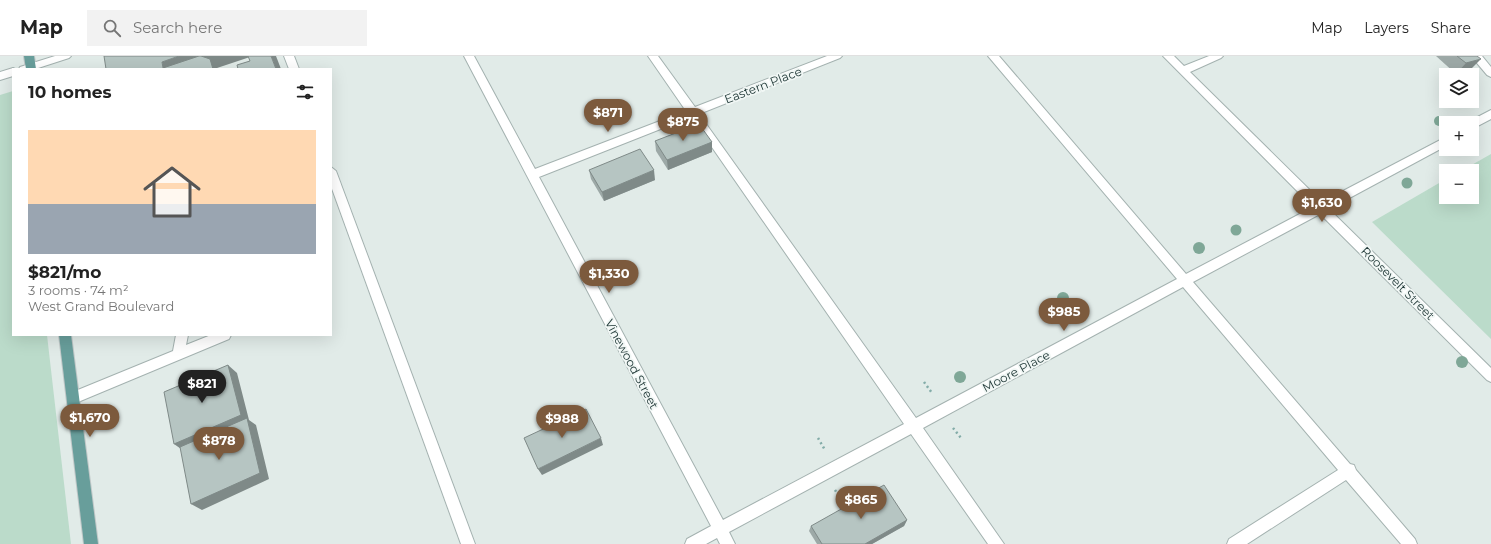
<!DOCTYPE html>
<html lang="en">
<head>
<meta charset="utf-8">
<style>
  body { margin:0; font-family:Montserrat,sans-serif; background:#f2f2f2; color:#222; height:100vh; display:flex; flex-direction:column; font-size:15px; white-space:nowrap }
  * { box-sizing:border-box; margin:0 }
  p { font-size:13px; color:#767676 }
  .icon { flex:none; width:22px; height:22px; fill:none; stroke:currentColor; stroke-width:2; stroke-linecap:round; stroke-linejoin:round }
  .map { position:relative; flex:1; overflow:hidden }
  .panel { position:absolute; left:12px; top:12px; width:320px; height:268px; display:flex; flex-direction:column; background:#fff; border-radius:0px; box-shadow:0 4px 16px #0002 }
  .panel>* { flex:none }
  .tools { position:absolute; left:1439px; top:12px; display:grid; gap:8px }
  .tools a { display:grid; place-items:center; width:40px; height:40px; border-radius:0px; background:#fff; box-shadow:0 4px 16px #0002; font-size:20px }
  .price { position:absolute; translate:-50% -34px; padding:0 9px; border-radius:14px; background:#7c5a3d; color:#fff; font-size:13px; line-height:26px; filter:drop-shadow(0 1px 2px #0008) }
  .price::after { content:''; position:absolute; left:50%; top:24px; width:12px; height:9px; margin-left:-6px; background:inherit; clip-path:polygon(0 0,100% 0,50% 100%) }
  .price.active { background:#222; color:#fff }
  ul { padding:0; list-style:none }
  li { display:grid; align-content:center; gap:8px; height:212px; padding:0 16px }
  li+li { border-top:1px solid #e0e0e0 }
  li span { display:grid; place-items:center; height:124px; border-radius:0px; color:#555 }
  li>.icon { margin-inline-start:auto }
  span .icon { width:72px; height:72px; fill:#fffc; stroke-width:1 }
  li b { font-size:17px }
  h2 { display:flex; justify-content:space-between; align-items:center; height:48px; padding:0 16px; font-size:17px }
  header { display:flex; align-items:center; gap:24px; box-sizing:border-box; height:56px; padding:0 20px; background:#fff; border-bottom:1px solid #e0e0e0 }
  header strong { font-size:19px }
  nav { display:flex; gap:22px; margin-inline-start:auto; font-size:14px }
  .search { width:280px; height:36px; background:#f2f2f2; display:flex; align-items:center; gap:10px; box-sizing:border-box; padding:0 14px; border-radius:0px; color:#767676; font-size:15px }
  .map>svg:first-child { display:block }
  .green { fill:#bbdbca }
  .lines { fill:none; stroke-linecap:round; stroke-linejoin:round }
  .minor-casing { stroke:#a4b2b0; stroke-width:2 }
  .major-casing { stroke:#c1c8c8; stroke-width:2 }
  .path { stroke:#83aca8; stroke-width:2.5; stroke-dasharray:2 3; stroke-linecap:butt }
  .minor { fill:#fff; fill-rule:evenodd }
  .major { fill:#689e9b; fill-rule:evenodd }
  .tree { fill:#7fa797 }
  .wall { fill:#9da9a7 }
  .shaded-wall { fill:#7f8a88 }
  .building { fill:#b6c5c2; stroke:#7f8a88 }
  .labels { text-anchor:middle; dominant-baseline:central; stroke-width:3.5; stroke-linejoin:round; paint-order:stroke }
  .street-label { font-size:12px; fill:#223a39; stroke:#f1f7f5 }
</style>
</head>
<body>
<header>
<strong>Map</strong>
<div class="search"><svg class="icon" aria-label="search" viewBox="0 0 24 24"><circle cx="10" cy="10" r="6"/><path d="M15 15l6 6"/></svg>Search here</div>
<nav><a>Map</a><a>Layers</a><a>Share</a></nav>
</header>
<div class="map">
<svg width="1491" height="488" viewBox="0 0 1491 488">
  <rect width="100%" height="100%" fill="#e1ebe8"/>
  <!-- green -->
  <g class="green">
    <path d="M13 35V279H47L71 488H0V39Z"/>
    <path d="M1491 98V283L1372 166 1446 123V141H1472V115H1461Z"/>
  </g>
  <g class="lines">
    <!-- minor casing -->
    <g class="minor-casing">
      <g id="minor">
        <path d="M55 0H71L69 2 35 13H19L20 11Z"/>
        <path d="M284 0H294L299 13H289Z"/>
        <path d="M464 0H474L535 113 686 55 648 0H658L695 51 827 0H842L840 2 699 58 916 362 1177 223 988 0H999L1186 218 1313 151 1163 0H1174L1184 10 1209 0H1223L1221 2 1190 16 1322 146 1446 81V90L1329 153 1491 312V326L1487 324 1320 158 1193 226 1350 408 1354 409 1356 414 1415 483 1417 488H1401L1346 424 1247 488H1227L1229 483 1338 414 1183 231 923 372 1004 488H988L911 378 729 476 735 488H720L717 482 706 488H685L687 483 711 470ZM691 61 904 368 723 464 539 121Z"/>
        <path d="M1471 0H1482L1491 11V21L1487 19Z"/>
        <path d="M13 12 15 13H13V20L0 24V16Z"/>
        <path d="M1491 54V63L1472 73V67L1468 66Z"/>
        <path d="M331 111 336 115 475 488H461L331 130Z"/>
        <path d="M176 279H188L186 289 211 279H231L229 283 78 346 73 348 68 346 67 342 68 338 173 295Z"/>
      </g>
    </g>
    <!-- major casing -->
    <g class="major-casing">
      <g id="major">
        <path d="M24 0H34L36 13H26Z"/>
        <path d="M59 279H71L98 488H84Z"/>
      </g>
    </g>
    <!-- path -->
    <g class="path">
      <path d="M924 326 932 337"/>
      <path d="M953 372 961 382"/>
      <path d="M818 382 825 394"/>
      <path d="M835 434 843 447"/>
    </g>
    <!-- minor -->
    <use href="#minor" class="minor"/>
    <!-- major -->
    <use href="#major" class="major"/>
  </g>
  <!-- trees -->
  <g class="tree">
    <circle cx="1439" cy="65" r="5"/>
    <circle cx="1407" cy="127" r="5.5"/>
    <circle cx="1236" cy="174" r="5.5"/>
    <circle cx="1199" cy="192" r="6"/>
    <circle cx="1063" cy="242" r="6"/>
    <circle cx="1462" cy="306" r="6"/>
    <circle cx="960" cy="321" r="6"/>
  </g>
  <!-- wall -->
  <g class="wall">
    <path d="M1436 0H1477L1471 13 1456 18Z"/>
    <path d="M655 85 712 86V96L668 114 656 95Z"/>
    <path d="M589 114 655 124 604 145 591 123Z"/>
    <path d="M907 464 904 470 872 488H817L809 475 811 470Z"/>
  </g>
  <!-- shaded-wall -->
  <g class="shaded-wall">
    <path d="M179 0H253L217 12 218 13H164L163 12 162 6Z"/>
    <path d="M271 0H276L281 13H276Z"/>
    <path d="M1481 3 1471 13 1456 18 1466 7Z"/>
    <path d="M712 86V96L668 114 667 104Z"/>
    <path d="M654 114 655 124 604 145 602 136Z"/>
    <path d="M228 309 237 317 249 364 256 369 269 423 202 454 191 448 184 395 174 388Z"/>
    <path d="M601 382 603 389 542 419 538 413Z"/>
    <path d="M907 464 904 470 872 488H865Z"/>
  </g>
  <!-- building -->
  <g class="building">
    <path d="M104 0H179L162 6 163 12 199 0H201L210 3 213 13H106Z"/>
    <path d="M248 0H271L276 13H238L237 9 250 5Z"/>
    <path d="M1457 0H1477L1481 3 1466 7Z"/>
    <path d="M699 68 712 86 667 104 655 85Z"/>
    <path d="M640 93 654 114 602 136 589 114Z"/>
    <path d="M228 309 241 359 174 388 164 336Z"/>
    <path d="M586 353 601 382 538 413 524 382Z"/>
    <path d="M247 362 260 417 191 448 180 391Z"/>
    <path d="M884 429 907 464 865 488H822L811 470Z"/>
  </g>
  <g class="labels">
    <!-- street labels -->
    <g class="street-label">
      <text transform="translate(763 29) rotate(-21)">Eastern Place</text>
      <text transform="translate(1398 227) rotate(45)">Roosevelt Street</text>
      <text transform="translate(632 308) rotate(62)">Vinewood Street</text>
      <text transform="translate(1016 315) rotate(-28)">Moore Place</text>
    </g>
  </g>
</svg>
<div class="tools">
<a><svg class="icon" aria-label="layers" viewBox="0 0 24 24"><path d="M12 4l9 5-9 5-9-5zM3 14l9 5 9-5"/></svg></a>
<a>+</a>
<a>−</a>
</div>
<b class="price" style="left:608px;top:77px">$871</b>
<b class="price" style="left:683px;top:86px">$875</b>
<b class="price" style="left:1322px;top:167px">$1,630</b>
<b class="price" style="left:609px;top:238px">$1,330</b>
<b class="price" style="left:1064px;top:276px">$985</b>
<b class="price active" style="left:202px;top:348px">$821</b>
<b class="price" style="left:90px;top:382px">$1,670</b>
<b class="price" style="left:562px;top:383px">$988</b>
<b class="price" style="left:219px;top:405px">$878</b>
<b class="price" style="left:861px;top:464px">$865</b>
<section class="panel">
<h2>10 homes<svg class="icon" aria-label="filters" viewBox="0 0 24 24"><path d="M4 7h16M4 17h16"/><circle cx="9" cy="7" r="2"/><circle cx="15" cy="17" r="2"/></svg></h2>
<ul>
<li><span style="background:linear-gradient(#ffd9b3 60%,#9aa5b1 0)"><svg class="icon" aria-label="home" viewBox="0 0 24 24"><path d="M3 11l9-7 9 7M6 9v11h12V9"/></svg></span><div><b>$821/mo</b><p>3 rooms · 74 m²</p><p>West Grand Boulevard</p></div></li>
</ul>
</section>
</div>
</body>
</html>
